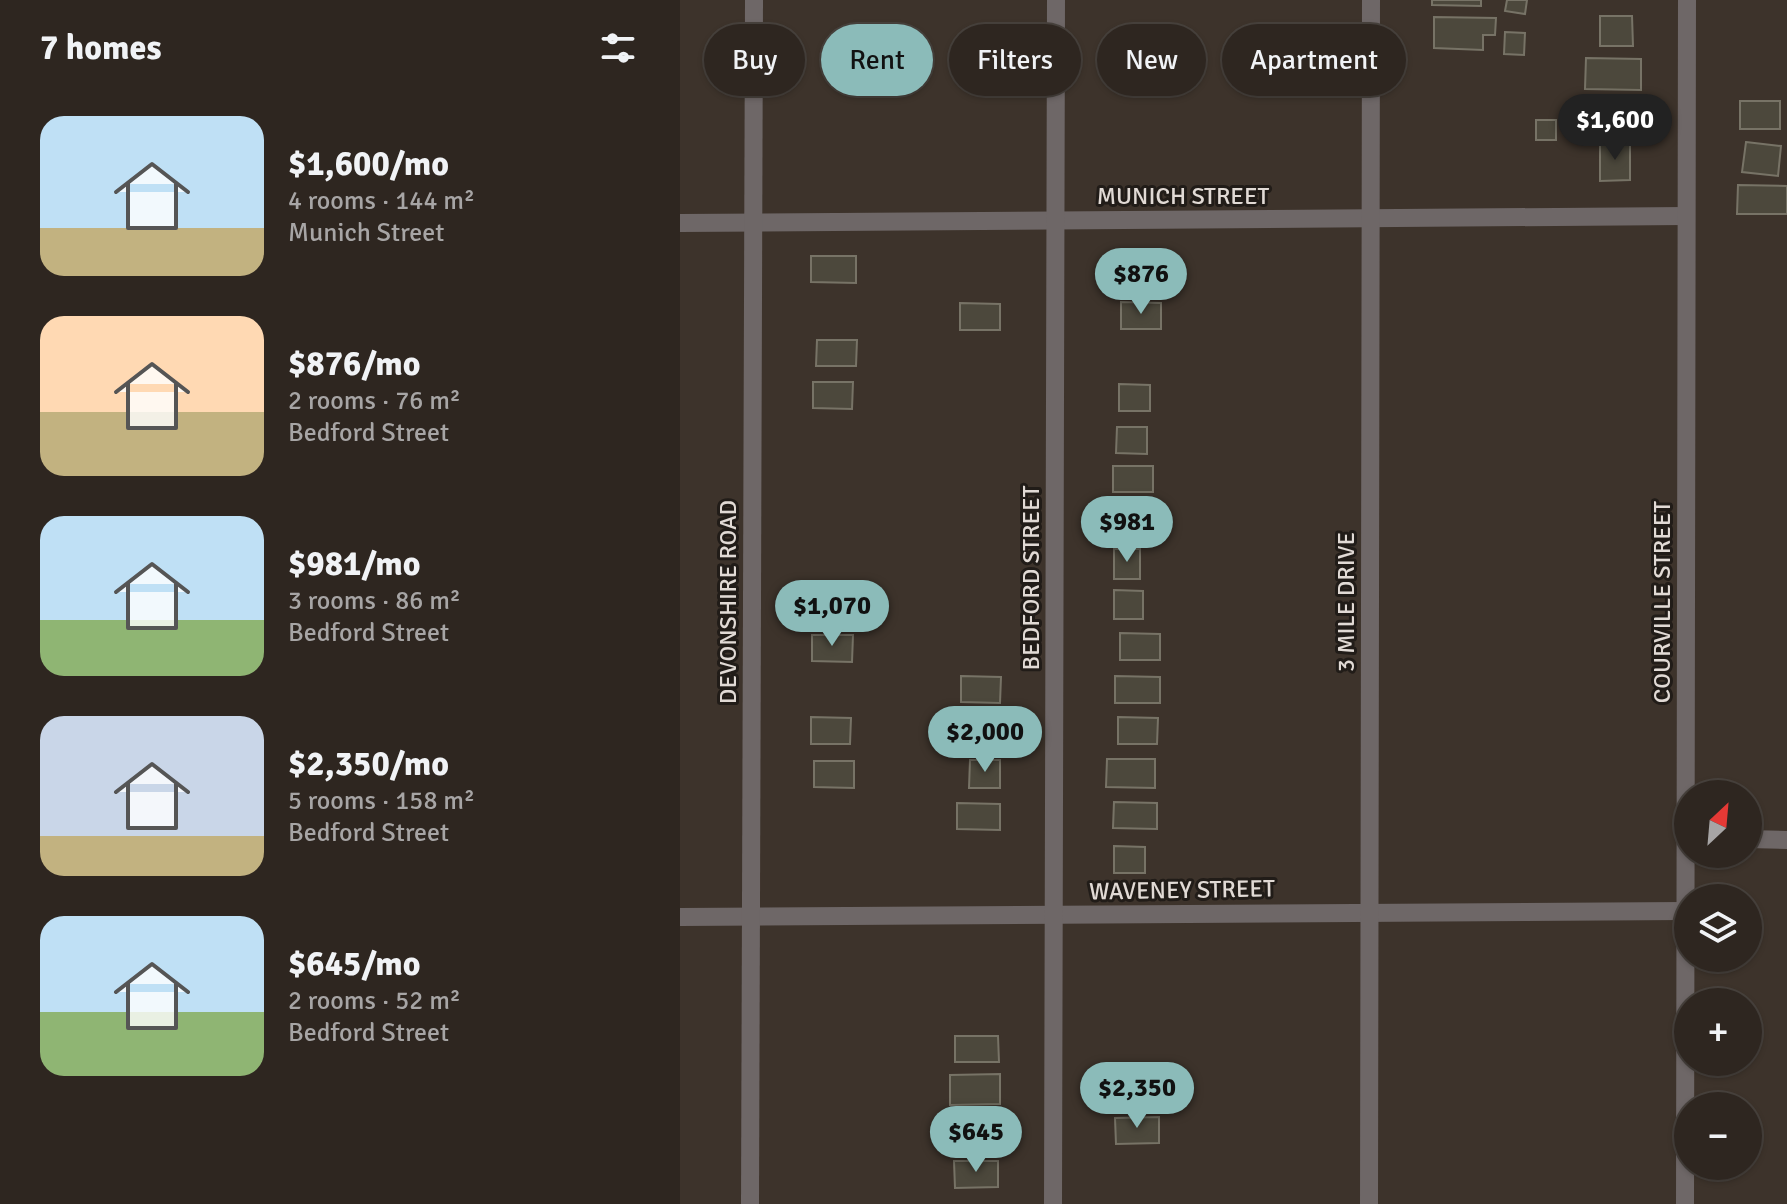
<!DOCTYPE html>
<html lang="en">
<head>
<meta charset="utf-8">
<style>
  body { margin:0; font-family:Signika,sans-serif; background:#362e29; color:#f1f3f6; height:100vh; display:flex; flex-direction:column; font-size:30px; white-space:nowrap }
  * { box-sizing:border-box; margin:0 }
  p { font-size:26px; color:#a7a5a5 }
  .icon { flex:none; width:44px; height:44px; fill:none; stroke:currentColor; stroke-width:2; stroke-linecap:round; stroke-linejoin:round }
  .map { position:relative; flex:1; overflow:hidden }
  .sheet { display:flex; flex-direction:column; background:#2e2620; width:680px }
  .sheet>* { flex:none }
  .hud { position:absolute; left:24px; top:24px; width:760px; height:72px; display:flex; gap:16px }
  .needle { width:52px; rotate:26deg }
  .buttons { position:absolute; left:994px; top:780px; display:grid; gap:16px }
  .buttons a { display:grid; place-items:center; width:88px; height:88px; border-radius:50%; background:#2e2620; box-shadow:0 2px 6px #0004,0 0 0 2px #49433e; font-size:40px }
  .price { position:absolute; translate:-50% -68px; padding:0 18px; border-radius:28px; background:#8bbbb9; color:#111; font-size:26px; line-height:52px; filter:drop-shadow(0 2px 4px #0008) }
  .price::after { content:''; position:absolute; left:50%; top:48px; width:24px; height:18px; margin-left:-12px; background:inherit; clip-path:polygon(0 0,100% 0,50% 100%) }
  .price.selected { background:#222; color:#fff }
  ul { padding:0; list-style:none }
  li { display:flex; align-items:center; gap:24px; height:200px; padding:0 40px }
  li span { display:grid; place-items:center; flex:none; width:224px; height:160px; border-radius:24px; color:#555 }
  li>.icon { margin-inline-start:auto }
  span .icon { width:96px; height:96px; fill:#fffc; stroke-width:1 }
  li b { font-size:34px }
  h2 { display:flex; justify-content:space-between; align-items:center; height:96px; padding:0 40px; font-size:34px }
  .pill { padding:0 28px; border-radius:36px; background:#2e2620; box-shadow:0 2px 6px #0004,0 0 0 2px #49433e; font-size:28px; line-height:72px }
  .pill.selected { background:#8bbbb9; color:#111 }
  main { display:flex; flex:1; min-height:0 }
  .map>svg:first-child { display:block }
  .building { fill:#4c483c; stroke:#777366; stroke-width:2 }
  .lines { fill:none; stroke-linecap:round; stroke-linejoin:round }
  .minor { stroke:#6e6767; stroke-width:18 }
  .labels { text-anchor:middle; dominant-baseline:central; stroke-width:6; stroke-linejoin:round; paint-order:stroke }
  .street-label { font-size:24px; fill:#e1dad5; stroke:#211c18 }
</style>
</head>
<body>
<main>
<section class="sheet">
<h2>7 homes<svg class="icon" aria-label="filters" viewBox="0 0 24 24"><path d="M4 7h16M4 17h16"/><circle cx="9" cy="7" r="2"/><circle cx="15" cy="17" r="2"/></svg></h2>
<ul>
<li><span style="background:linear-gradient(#bfe0f5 70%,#c2b280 0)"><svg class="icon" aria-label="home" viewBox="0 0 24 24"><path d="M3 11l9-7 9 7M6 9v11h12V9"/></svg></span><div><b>$1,600/mo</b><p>4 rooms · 144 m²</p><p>Munich Street</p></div></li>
<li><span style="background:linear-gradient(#ffd9b3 60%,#c2b280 0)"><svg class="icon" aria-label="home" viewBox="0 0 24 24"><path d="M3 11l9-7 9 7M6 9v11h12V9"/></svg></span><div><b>$876/mo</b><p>2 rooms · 76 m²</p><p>Bedford Street</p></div></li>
<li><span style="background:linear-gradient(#bfe0f5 65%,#8fb573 0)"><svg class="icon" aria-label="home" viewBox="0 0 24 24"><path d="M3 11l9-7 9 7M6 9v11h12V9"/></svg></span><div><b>$981/mo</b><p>3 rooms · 86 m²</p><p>Bedford Street</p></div></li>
<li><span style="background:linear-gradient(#c9d6e8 75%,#c2b280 0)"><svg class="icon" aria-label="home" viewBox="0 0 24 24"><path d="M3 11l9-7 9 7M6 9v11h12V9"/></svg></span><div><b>$2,350/mo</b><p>5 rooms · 158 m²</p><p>Bedford Street</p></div></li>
<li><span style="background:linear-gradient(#bfe0f5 60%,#8fb573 0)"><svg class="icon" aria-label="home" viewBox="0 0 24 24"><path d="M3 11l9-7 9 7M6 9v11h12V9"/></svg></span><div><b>$645/mo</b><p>2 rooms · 52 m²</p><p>Bedford Street</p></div></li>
</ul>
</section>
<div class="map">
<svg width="1107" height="1204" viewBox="0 0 1107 1204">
  <rect width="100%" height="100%" fill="#3d332b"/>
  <!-- building -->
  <g class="building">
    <path d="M752 0H801V6L752 5Z"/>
    <path d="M827 0H847L845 14 825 11Z"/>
    <path d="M920 16H952L953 46H920Z"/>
    <path d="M754 17 816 18 815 35H803V50L754 48Z"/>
    <path d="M825 32 845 33 844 55 824 54Z"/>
    <path d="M906 58 961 59V90L905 89Z"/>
    <path d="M920 98 944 103 939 128 916 123Z"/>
    <rect x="1060" y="101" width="40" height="28"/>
    <rect x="856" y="120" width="20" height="20"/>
    <path d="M1066 142 1101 146 1098 176 1062 172Z"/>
    <path d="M950 144V180L920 181V145Z"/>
    <path d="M1058 185 1107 186V214H1057Z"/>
    <path d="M131 256H176V283L131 282Z"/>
    <path d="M441 302 481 303V329H441Z"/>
    <path d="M280 303 320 304V330H280Z"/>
    <path d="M137 340H177L176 366H136Z"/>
    <path d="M133 382H173L172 409 133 408Z"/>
    <path d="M439 384 470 385V411H439Z"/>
    <path d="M437 427H467V454L436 453Z"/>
    <rect x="433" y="466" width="40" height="26"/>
    <path d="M442 509 481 510V536H441Z"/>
    <rect x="434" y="549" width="26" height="30"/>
    <path d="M434 590 463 591V619H434Z"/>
    <path d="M136 594H176L175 620H135Z"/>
    <path d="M440 633 480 634V660H440Z"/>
    <path d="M132 635H173L172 662 132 661Z"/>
    <path d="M281 676 321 677 320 703 281 702Z"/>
    <path d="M435 676 480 677V703H435Z"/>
    <path d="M131 717 171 718 170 744H131Z"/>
    <path d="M438 717 478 718 477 744H438Z"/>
    <path d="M292 719H322V746L292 745Z"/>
    <path d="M427 759H475V788L426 787Z"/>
    <path d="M290 760H320V788H289Z"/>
    <path d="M134 761H174V788L134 787Z"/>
    <path d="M434 802 477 803V829L433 828Z"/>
    <path d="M277 803 320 804V830L277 829Z"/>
    <path d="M434 846 465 847V873H434Z"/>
    <path d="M275 1036H318L319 1062H275Z"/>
    <path d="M320 1074V1104L270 1105V1075Z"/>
    <path d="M437 1075H481V1101L438 1102Z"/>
    <path d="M479 1117V1143L436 1144 435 1118Z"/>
    <path d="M275 1120H316L317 1146H275Z"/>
    <path d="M274 1161H318V1187L275 1188Z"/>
  </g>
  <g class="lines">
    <!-- minor -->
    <g class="minor">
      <path d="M0 223 1006 216"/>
      <path d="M1068 839 1107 840"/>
      <path d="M0 917 1005 911"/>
      <path d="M70 1204 74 0"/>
      <path d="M373 1204 376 0"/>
      <path d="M689 1204 691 0"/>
      <path d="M1005 1204 1007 0"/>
    </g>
  </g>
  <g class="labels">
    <!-- street labels -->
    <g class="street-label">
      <text x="503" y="196">MUNICH STREET</text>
      <text transform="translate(351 578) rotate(-90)">BEDFORD STREET</text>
      <text transform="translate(48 602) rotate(-90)">DEVONSHIRE ROAD</text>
      <text transform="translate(666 602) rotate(-90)">3 MILE DRIVE</text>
      <text transform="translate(982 602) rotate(-90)">COURVILLE STREET</text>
      <text transform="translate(502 890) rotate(-1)">WAVENEY STREET</text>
    </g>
  </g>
</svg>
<div class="buttons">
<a><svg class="needle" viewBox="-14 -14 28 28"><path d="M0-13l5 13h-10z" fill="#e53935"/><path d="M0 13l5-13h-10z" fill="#a7a5a5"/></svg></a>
<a><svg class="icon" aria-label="layers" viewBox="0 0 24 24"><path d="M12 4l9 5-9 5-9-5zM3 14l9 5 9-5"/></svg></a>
<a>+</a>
<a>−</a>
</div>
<b class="price selected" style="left:935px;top:162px">$1,600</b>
<b class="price" style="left:461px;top:316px">$876</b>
<b class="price" style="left:447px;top:564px">$981</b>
<b class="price" style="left:152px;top:648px">$1,070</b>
<b class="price" style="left:305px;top:774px">$2,000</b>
<b class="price" style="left:457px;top:1130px">$2,350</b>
<b class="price" style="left:296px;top:1174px">$645</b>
<div class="hud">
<a class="pill">Buy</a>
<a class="pill selected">Rent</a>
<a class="pill">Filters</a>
<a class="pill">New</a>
<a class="pill">Apartment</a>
</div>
</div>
</main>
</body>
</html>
